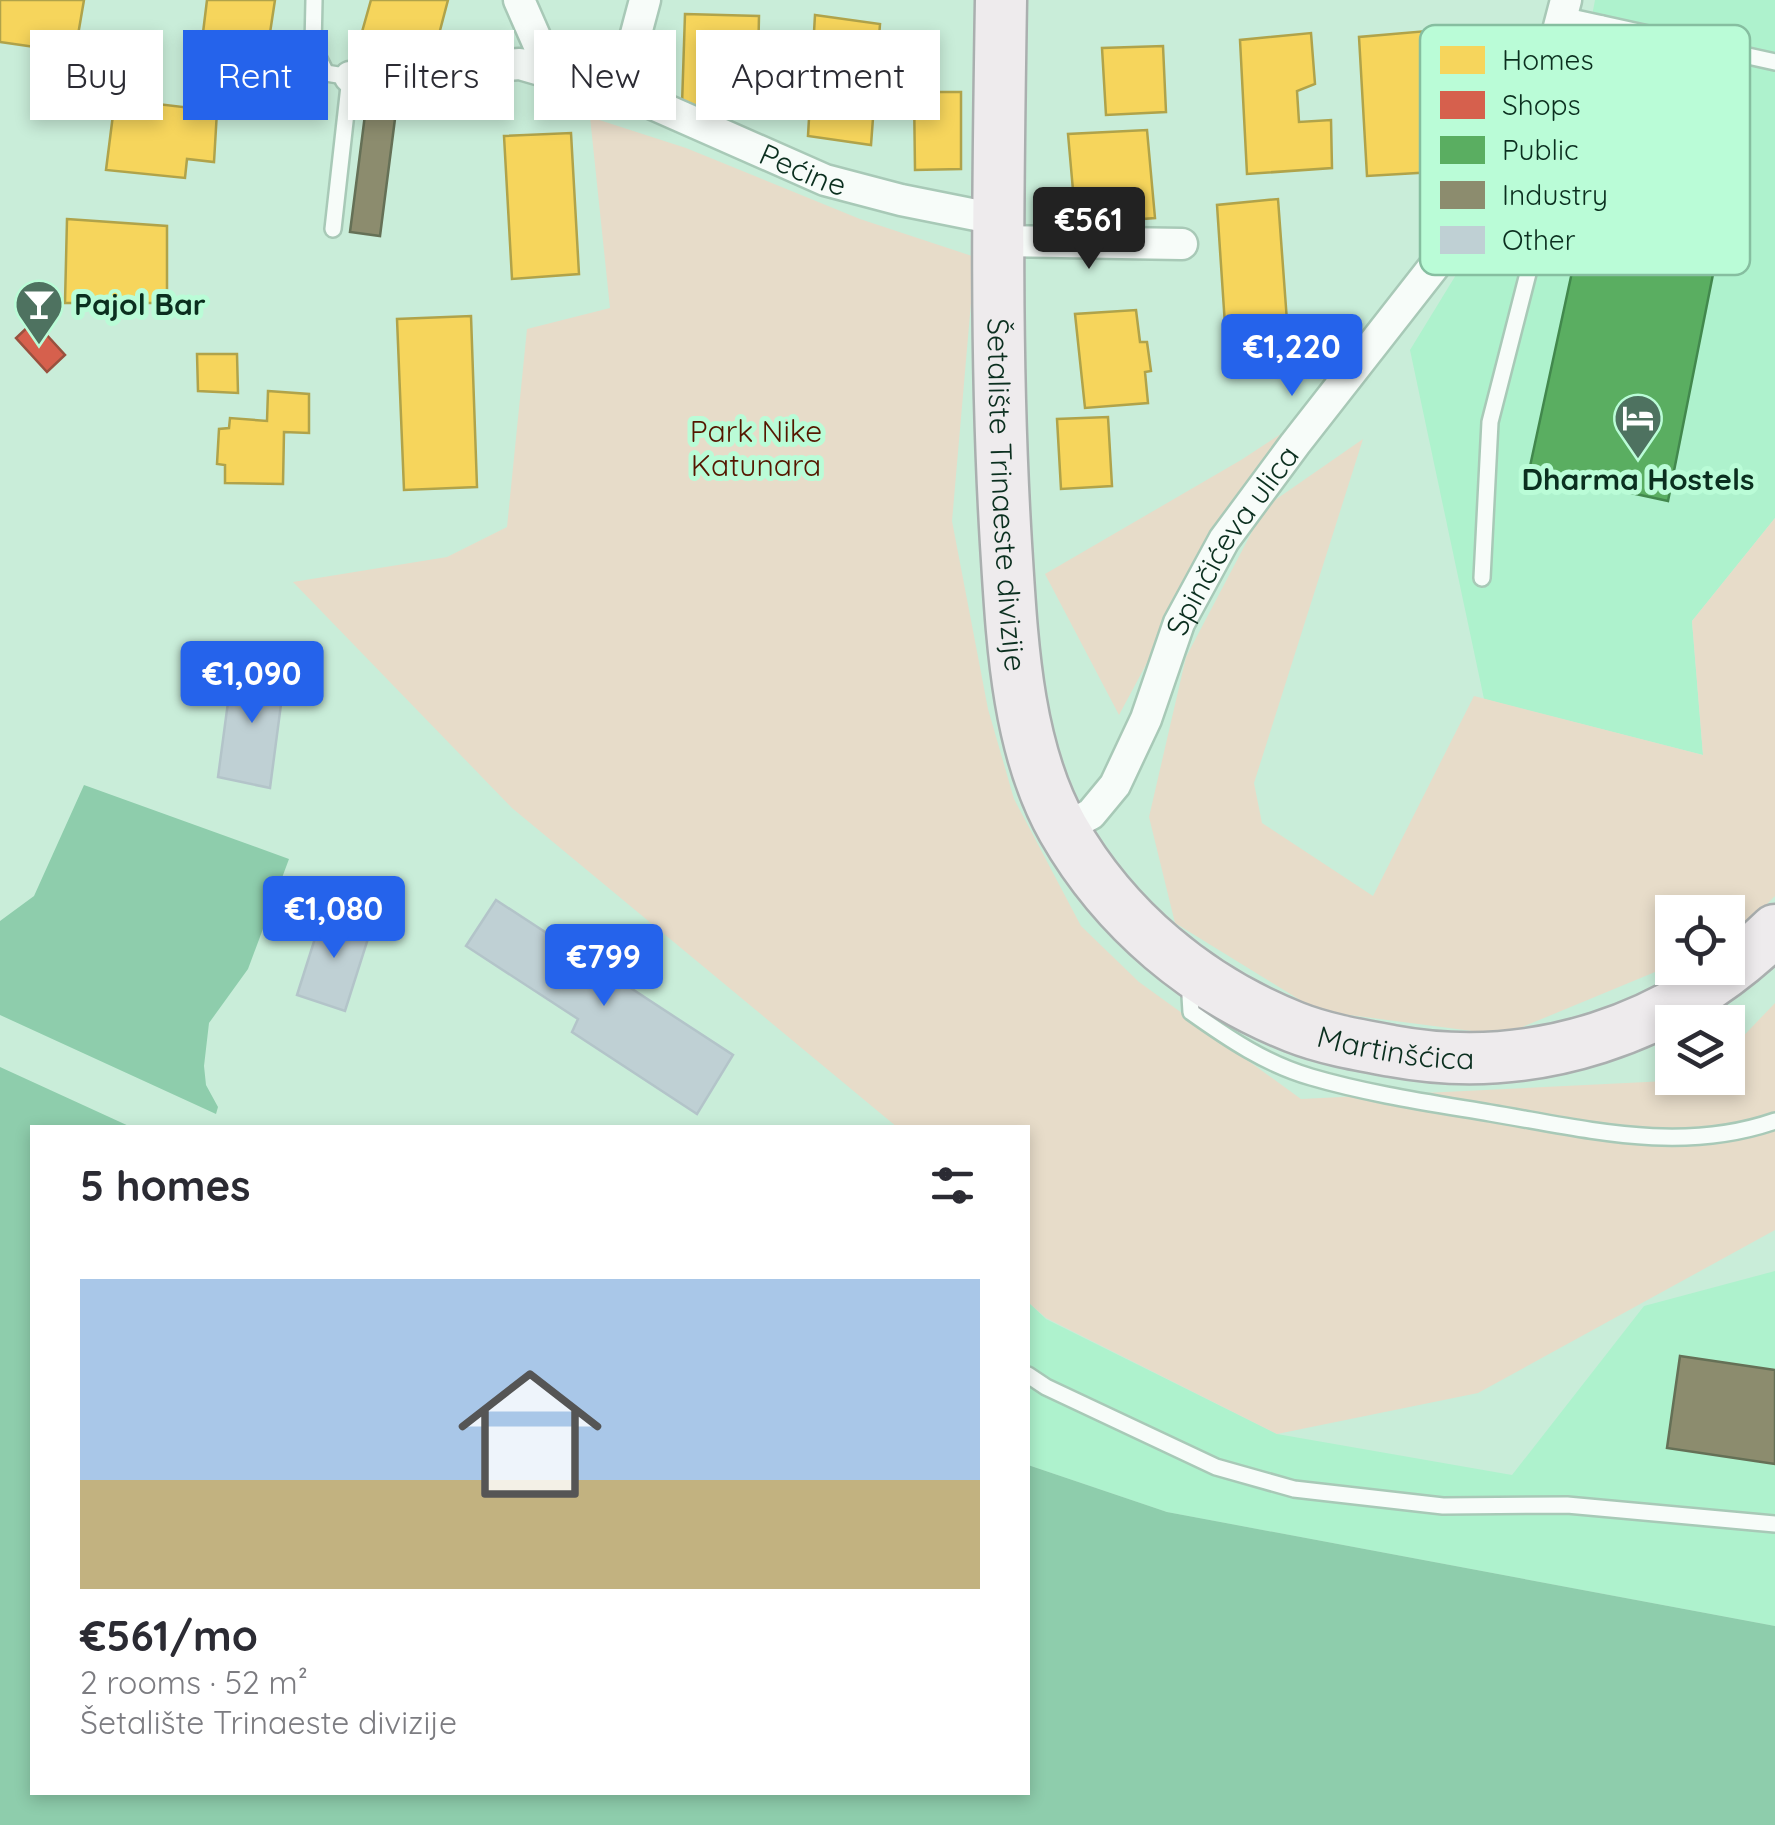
<!DOCTYPE html>
<html lang="en">
<head>
<meta charset="utf-8">
<style>
  body { margin:0; font-family:Quicksand,sans-serif; background:#f7f7f7; color:#2b2b33; height:100vh; display:flex; flex-direction:column; font-size:38px; white-space:nowrap }
  * { box-sizing:border-box; margin:0 }
  p { font-size:32px; color:#7c7c81 }
  .icon { flex:none; width:55px; height:55px; fill:none; stroke:currentColor; stroke-width:2; stroke-linecap:round; stroke-linejoin:round }
  .map { position:relative; flex:1; overflow:hidden }
  .details { position:absolute; left:30px; top:1125px; width:1000px; height:670px; display:flex; flex-direction:column; background:#fff; border-radius:0px; box-shadow:0 5px 15px #0003 }
  .details>* { flex:none }
  .hud { position:absolute; left:30px; top:30px; width:1000px; height:90px; display:flex; gap:20px }
  .controls { position:absolute; left:1655px; top:895px; display:grid; gap:20px }
  .controls a { display:grid; place-items:center; width:90px; height:90px; border-radius:0px; background:#fff; box-shadow:0 5px 15px #0003; font-size:50px }
  .price { position:absolute; translate:-50% -85px; padding:0 22px; border-radius:10px; background:#2563eb; color:#fff; font-size:32px; line-height:65px; filter:drop-shadow(0 2px 5px #0008) }
  .price::after { content:''; position:absolute; left:50%; top:60px; width:30px; height:22px; margin-left:-15px; background:inherit; clip-path:polygon(0 0,100% 0,50% 100%) }
  .price.current { background:#222; color:#fff }
  ul { padding:0; list-style:none }
  li { display:grid; align-content:center; gap:20px; height:530px; padding:0 50px }
  li span { display:grid; place-items:center; height:310px; border-radius:0px; color:#555 }
  li>.icon { margin-inline-start:auto }
  span .icon { width:180px; height:180px; fill:#fffc; stroke-width:1 }
  li b { font-size:42px }
  h2 { display:flex; justify-content:space-between; align-items:center; height:120px; padding:0 50px; font-size:42px }
  .tag { padding:0 35px; border-radius:0px; background:#fff; box-shadow:0 5px 15px #0003; font-size:35px; line-height:90px }
  .tag.current { background:#2563eb; color:#fff }
  .map>svg:first-child { display:block }
  .built { fill:#aef2cd }
  .green { fill:#e7dcc9 }
  .water { fill:#8ecdac }
  .homes { fill:#f6d55c; stroke:#b0a34a; stroke-width:2.5 }
  .shops { fill:#d6604d; stroke:#99513f; stroke-width:2.5 }
  .public { fill:#5aae61; stroke:#42884d; stroke-width:2.5 }
  .industry { fill:#8c8c6e; stroke:#657056; stroke-width:2.5 }
  .building { fill:#bfd0d4; stroke:#b3c4c9; stroke-width:2.5 }
  .lines { fill:none; stroke-linecap:round; stroke-linejoin:round }
  .service-casing { stroke:#a8c9b7; stroke-width:20 }
  .minor-casing { stroke:#a8c9b7; stroke-width:35 }
  .primary-casing { stroke:#aaafaf; stroke-width:55 }
  .service { stroke:#f7fcf9; stroke-width:15 }
  .minor { stroke:#f7fcf9; stroke-width:30 }
  .primary { stroke:#eeebed; stroke-width:50 }
  .labels { text-anchor:middle; dominant-baseline:central; stroke-width:10; stroke-linejoin:round; paint-order:stroke }
  .street-label { font-size:30px; fill:#0b2f1f; stroke:#bafcd7 }
  .poi-label { font-size:30px; font-weight:bold; fill:#0b2f1f; stroke:#bafcd7; text-anchor:start }
  .park-label { font-size:30px; fill:#551700; stroke:#bafcd7 }
  .key { fill:#bafcd7; stroke:#86bea0; stroke-width:2.5 }
  .key-label { font-size:28px; fill:#0b2f1f }
</style>
</head>
<body>
<div class="map">
<svg width="1775" height="1825" viewBox="0 0 1775 1825">
  <rect width="100%" height="100%" fill="#c9edd9"/>
  <!-- built -->
  <g class="built">
    <path d="M1595 0H1775V518L1692 621 1703 755 1484 699 1410 350 1582 69Z"/>
    <path d="M1775 1271V1626L1167 1512 1028 1465V1302L1046 1319 1277 1434 1512 1475 1644 1306Z"/>
  </g>
  <!-- green -->
  <g class="green">
    <path d="M590 117 686 148 860 219 975 257 952 521 988 709 1014 799 1081 926 1139 982 1301 1099 1728 1078V1052L1775 1003V1230L1478 1393 1277 1434 1046 1318 1028 1302V1128L897 1127 512 808 293 582 447 557 507 527 527 329 610 308Z"/>
    <path d="M1290 428 1200 564 1119 715 1045 574 1241 460Z"/>
    <path d="M1363 439 1254 783 1262 823 1373 896 1474 696 1703 755 1692 621 1775 518V896L1729 942 1728 912H1672V965L1503 1035 1318 1011 1175 923 1149 817 1186 657 1265 507Z"/>
  </g>
  <!-- water -->
  <g class="water">
    <path d="M84 785 289 859 248 969 209 1023 204 1066 206 1085 218 1107 216 1114 0 1015V921L34 896Z"/>
    <path d="M0 1067 131 1127 32 1128V1792H1028V1465L1167 1512 1775 1626V1825H0Z"/>
  </g>
  <!-- homes -->
  <g class="homes">
    <path d="M0 0H84L78 35 65 33 63 51 0 42Z"/>
    <path d="M207 0H275L266 59 201 49Z"/>
    <path d="M371 0H448L433 57 360 39Z"/>
    <path d="M685 14 759 16 757 108 682 105Z"/>
    <path d="M815 15 880 24 871 145 808 136Z"/>
    <path d="M1427 31 1434 172 1367 176 1359 37Z"/>
    <path d="M1311 33 1315 84 1297 91 1299 122 1331 120 1332 168 1247 174 1240 40Z"/>
    <path d="M1163 46 1166 112 1106 115 1102 48Z"/>
    <path d="M914 92H961V169L915 170Z"/>
    <path d="M115 99 217 111 214 162 187 159 185 178 106 170Z"/>
    <path d="M1147 130 1155 218 1076 224 1068 134Z"/>
    <path d="M571 133 579 274 512 279 504 136Z"/>
    <path d="M1278 199 1287 321 1225 325 1217 205Z"/>
    <path d="M67 219 167 226V303H65Z"/>
    <path d="M1136 310 1140 342H1147L1151 371 1145 372 1148 403 1085 408 1075 314Z"/>
    <path d="M471 316 477 487 404 490 397 319Z"/>
    <path d="M197 354H237L238 393 198 391Z"/>
    <path d="M268 391 309 394V433L284 432 283 484 225 483V465L217 464 219 429 229 428 230 418 267 421Z"/>
    <path d="M1108 417 1112 486 1061 489 1057 419Z"/>
  </g>
  <!-- shops -->
  <path class="shops" d="M34 321 65 355 47 372 16 338Z"/>
  <!-- public -->
  <path class="public" d="M1612 87 1745 113 1668 501 1529 471Z"/>
  <!-- industry -->
  <g class="industry">
    <path d="M366 107 396 111 380 236 350 232Z"/>
    <path d="M1680 1356 1775 1370V1464L1667 1448Z"/>
  </g>
  <!-- building -->
  <g class="building">
    <path d="M233 665 285 674 270 788 218 777Z"/>
    <path d="M496 900 733 1055 697 1114 572 1032 578 1019 466 946Z"/>
    <path d="M324 910 372 926 345 1011 297 995Z"/>
  </g>
  <g class="lines">
    <!-- service casing -->
    <g class="service-casing">
      <g id="service">
        <path d="M314 0 313 47 326 73 350 77 333 229"/>
        <path d="M1562 15 1775 62"/>
        <path d="M1482 578 1490 422 1556 164 1587 85 1602 24"/>
        <path d="M1198 982 1190 996 1191 1012C1229 1039 1266 1064 1311 1077 1369 1094 1431 1103 1490 1113 1586 1129 1680 1154 1775 1121"/>
        <path d="M1028 1375 1046 1387 1216 1467 1294 1489 1443 1506 1567 1505 1775 1524"/>
      </g>
    </g>
    <!-- minor casing -->
    <g class="minor-casing">
      <g id="minor">
        <path d="M519 0 551 73"/>
        <path id="s1" d="M350 77 520 64 551 73 572 85 621 90 825 180 901 200 976 215 997 216"/>
        <path d="M621 90 645 0"/>
        <path d="M997 241 1182 244"/>
        <path id="s2" d="M1063 829 1091 814 1115 785 1146 719 1179 623 1224 540 1295 444 1453 242 1550 61 1566 0"/>
      </g>
    </g>
    <!-- primary casing -->
    <g class="primary-casing">
      <g id="primary">
        <path id="s3" d="M1001 0C998 182 995 363 1006 544 1012 638 1016 746 1063 829 1115 920 1198 989 1294 1027 1324 1039 1359 1045 1392 1051 1532 1077 1674 1030 1775 930"/>
      </g>
    </g>
    <!-- service -->
    <use href="#service" class="service"/>
    <!-- minor -->
    <use href="#minor" class="minor"/>
    <!-- primary -->
    <use href="#primary" class="primary"/>
  </g>
  <!-- icons -->
  <defs>
    <g id="bar-pin" transform="scale(2.5)"><path d="M0 17L-7.5 6A9.5 9.5 0 1 1 7.5 6Z" fill="#4e7260" stroke="#bafcd7"/><path d="M-6-5H6L.8 .8V4.5H3.5V6h-7V4.5H-.8V.8Z" fill="#fff"/></g>
    <g id="hotel-pin" transform="scale(2.5)"><path d="M0 17L-7.5 6A9.5 9.5 0 1 1 7.5 6Z" fill="#4e7260" stroke="#bafcd7"/><path d="M-6-4.5h1.5V1H6V5H4.5V3h-9V5H-6ZM-4 0a1.8 1.8 0 1 1 3.6 0ZM.5 0V-2.5h3Q6-2.5 6 0Z" fill="#fff"/></g>
  </defs>
  <g fill-rule="evenodd">
    <use href="#bar-pin" x="39" y="304"/>
    <use href="#hotel-pin" x="1638" y="418"/>
  </g>
  <g class="labels">
    <!-- street labels -->
    <g class="street-label">
      <text stroke="none"><textPath href="#s1" startOffset="475">Pećine</textPath></text>
      <text stroke="none"><textPath href="#s3" startOffset="495">Šetalište Trinaeste divizije</textPath></text>
      <text stroke="none"><textPath href="#s2" startOffset="342">Spinčićeva ulica</textPath></text>
      <text stroke="none"><textPath href="#s3" startOffset="1252">Martinšćica</textPath></text>
    </g>
    <!-- poi labels -->
    <g class="poi-label">
      <text x="74" y="304">Pajol Bar</text>
      <text x="1638" y="479" text-anchor="middle">Dharma Hostels</text>
    </g>
    <!-- park labels -->
    <g class="park-label">
      <text x="756" y="431">Park Nike<tspan x="756" dy="34">Katunara</tspan></text>
    </g>
  </g>
  <!-- legend -->
  <rect x="1420" y="25" width="330" height="250" rx="15" class="key"/>
  <rect x="1440" y="46" width="45" height="28" fill="#f6d55c"/>
  <rect x="1440" y="91" width="45" height="28" fill="#d6604d"/>
  <rect x="1440" y="136" width="45" height="28" fill="#5aae61"/>
  <rect x="1440" y="181" width="45" height="28" fill="#8c8c6e"/>
  <rect x="1440" y="226" width="45" height="28" fill="#bfd0d4"/>
  <g class="key-label">
    <text x="1502" y="70">Homes</text>
    <text x="1502" y="115">Shops</text>
    <text x="1502" y="160">Public</text>
    <text x="1502" y="205">Industry</text>
    <text x="1502" y="250">Other</text>
  </g>
</svg>
<div class="controls">
<a><svg class="icon" aria-label="locate" viewBox="0 0 24 24"><circle cx="12" cy="12" r="6"/><path d="M12 2v4M12 18v4M2 12h4M18 12h4"/></svg></a>
<a><svg class="icon" aria-label="layers" viewBox="0 0 24 24"><path d="M12 4l9 5-9 5-9-5zM3 14l9 5 9-5"/></svg></a>
</div>
<b class="price current" style="left:1089px;top:272px">€561</b>
<b class="price" style="left:1292px;top:399px">€1,220</b>
<b class="price" style="left:252px;top:726px">€1,090</b>
<b class="price" style="left:334px;top:961px">€1,080</b>
<b class="price" style="left:604px;top:1009px">€799</b>
<div class="hud">
<a class="tag">Buy</a>
<a class="tag current">Rent</a>
<a class="tag">Filters</a>
<a class="tag">New</a>
<a class="tag">Apartment</a>
</div>
<section class="details">
<h2>5 homes<svg class="icon" aria-label="filters" viewBox="0 0 24 24"><path d="M4 7h16M4 17h16"/><circle cx="9" cy="7" r="2"/><circle cx="15" cy="17" r="2"/></svg></h2>
<ul>
<li><span style="background:linear-gradient(#a9c7e8 65%,#c2b280 0)"><svg class="icon" aria-label="home" viewBox="0 0 24 24"><path d="M3 11l9-7 9 7M6 9v11h12V9"/></svg></span><div><b>€561/mo</b><p>2 rooms · 52 m²</p><p>Šetalište Trinaeste divizije</p></div></li>
</ul>
</section>
</div>
</body>
</html>
